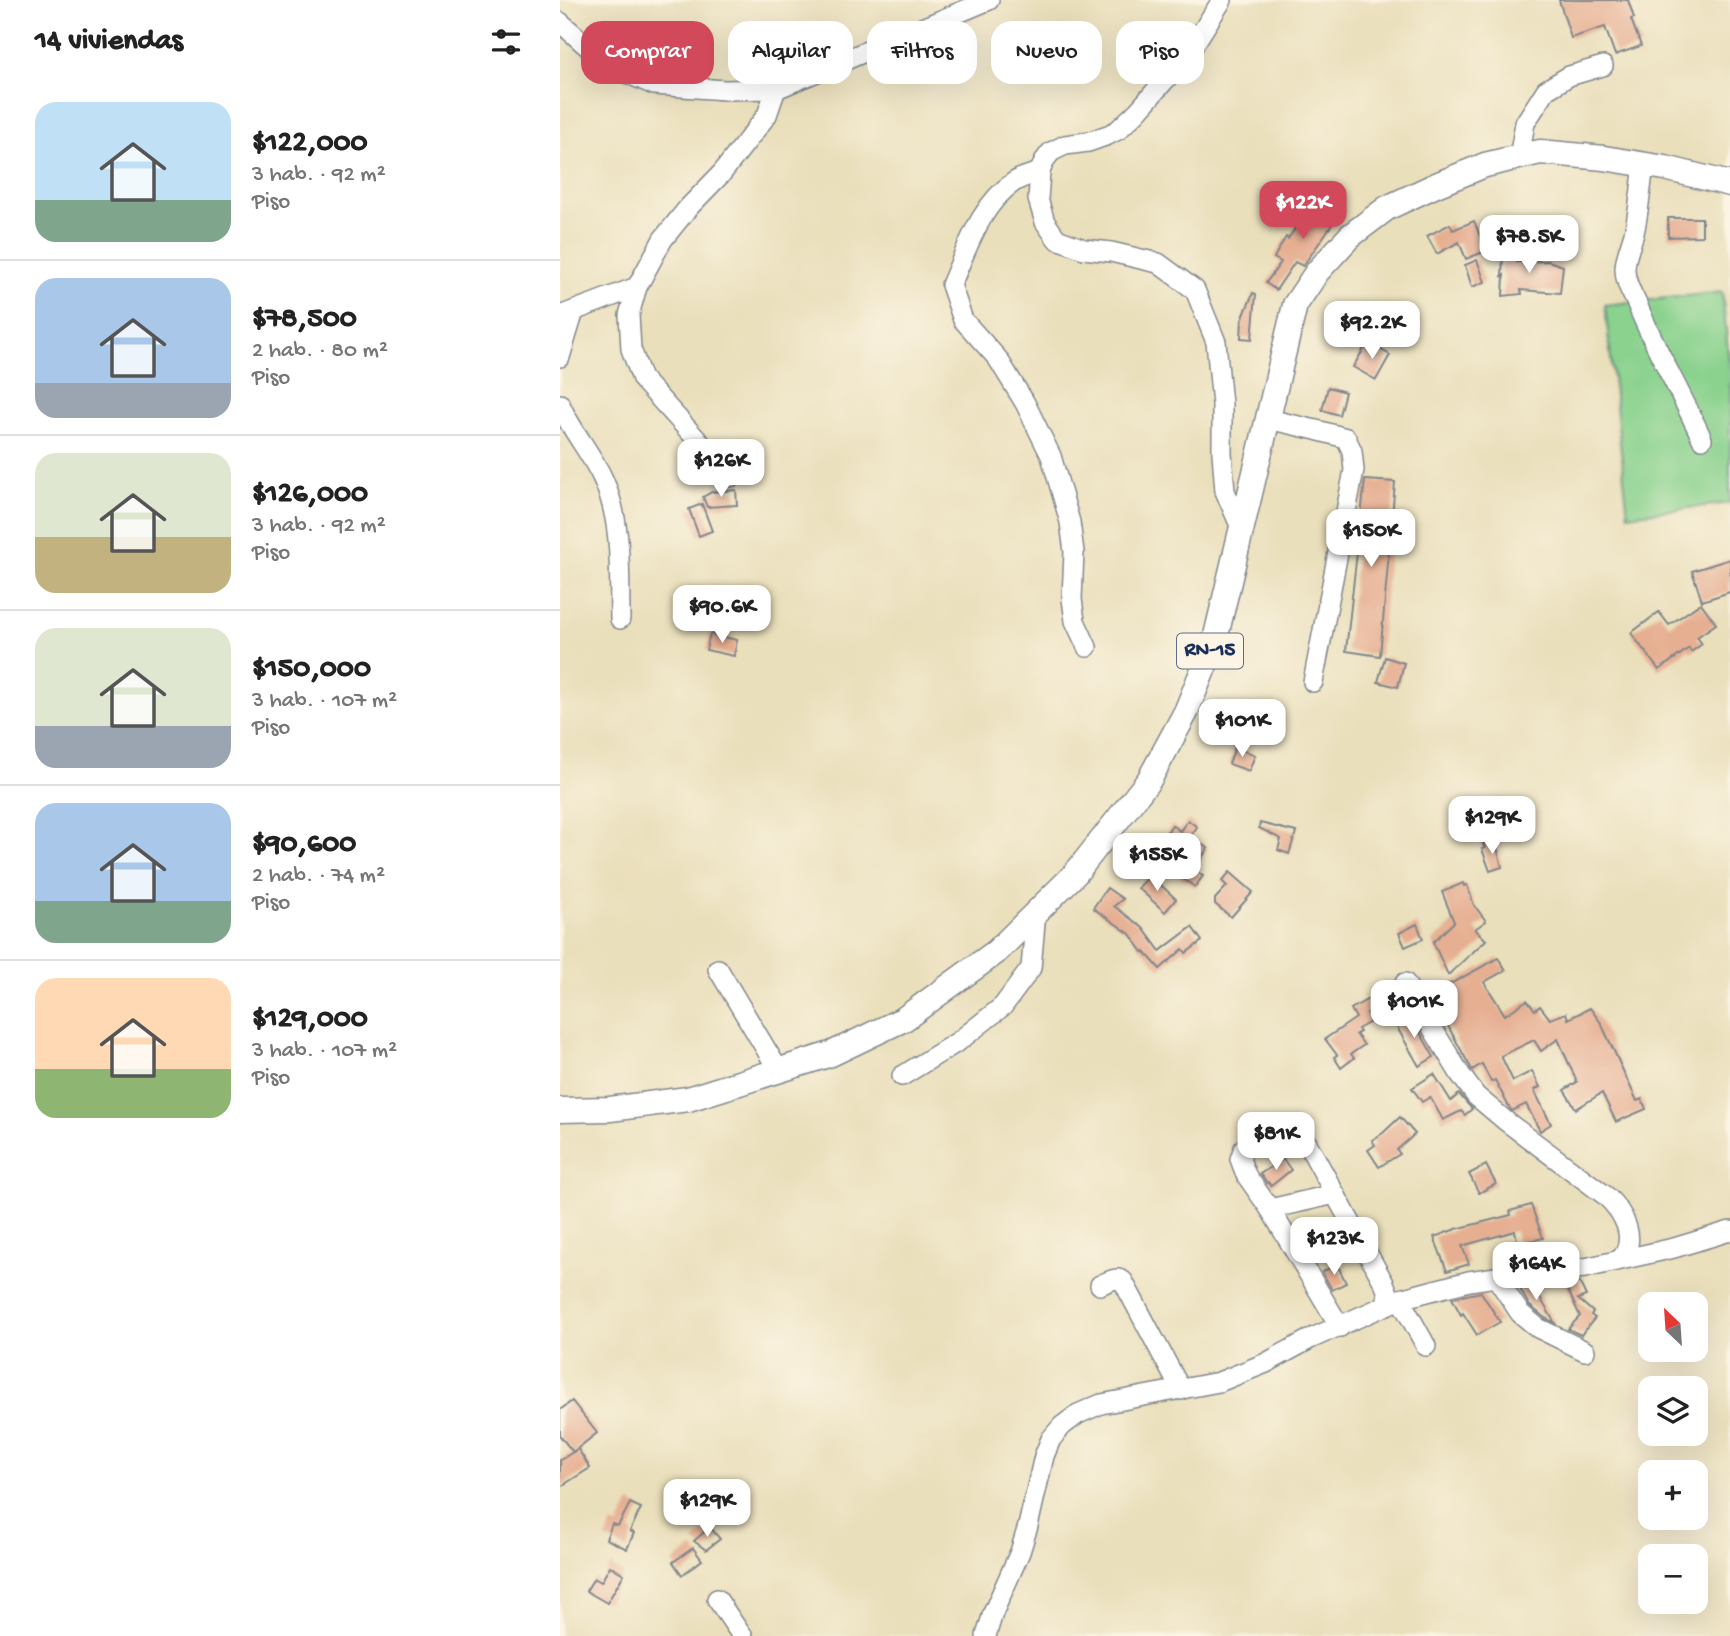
<!DOCTYPE html>
<html lang="es">
<head>
<meta charset="utf-8">
<style>
  body { margin:0; font-family:"Gochi Hand",sans-serif; background:#f2f2f2; color:#222; height:100vh; display:flex; flex-direction:column; font-size:26px; white-space:nowrap }
  * { box-sizing:border-box; margin:0 }
  p { font-size:23px; color:#767676 }
  .icon { flex:none; width:38px; height:38px; fill:none; stroke:currentColor; stroke-width:2; stroke-linecap:round; stroke-linejoin:round }
  .map { position:relative; flex:1; overflow:hidden }
  .panel { display:flex; flex-direction:column; background:#fff; width:560px }
  .panel>* { flex:none }
  .guide { position:absolute; left:21px; top:21px; width:665px; height:63px; display:flex; gap:14px }
  .needle { width:46px; rotate:335deg }
  .fabs { position:absolute; left:1078px; top:1292px; display:grid; gap:14px }
  .fabs a { display:grid; place-items:center; width:70px; height:70px; border-radius:14px; background:#fff; box-shadow:0 7px 28px #0002; font-size:35px }
  .price { position:absolute; translate:-50% -60px; padding:0 16px; border-radius:14px; background:#fff; color:#222; font-size:23px; line-height:46px; filter:drop-shadow(0 2px 4px #0008) }
  .price::after { content:''; position:absolute; left:50%; top:42px; width:21px; height:16px; margin-left:-10px; background:inherit; clip-path:polygon(0 0,100% 0,50% 100%) }
  .price.current { background:#d1495b; color:#fff }
  ul { padding:0; list-style:none }
  li { display:flex; align-items:center; gap:21px; height:175px; padding:0 35px }
  li+li { border-top:2px solid #e0e0e0 }
  li span { display:grid; place-items:center; flex:none; width:196px; height:140px; border-radius:21px; color:#555 }
  li>.icon { margin-inline-start:auto }
  span .icon { width:84px; height:84px; fill:#fffc; stroke-width:1 }
  li b { font-size:30px }
  h2 { display:flex; justify-content:space-between; align-items:center; height:84px; padding:0 35px; font-size:30px }
  .tag { padding:0 24px; border-radius:21px; background:#fff; box-shadow:0 7px 28px #0002; font-size:24px; line-height:63px }
  .tag.current { background:#d1495b; color:#fff }
  main { display:flex; flex:1; min-height:0 }
  .map>svg:first-child { display:block }
  .green { fill:#8ad28e; stroke:#528076; stroke-width:2 }
  .building { fill:#e6af92 }
  .lines { fill:none; stroke-linecap:round; stroke-linejoin:round }
  .minor-casing { stroke:#82878c; stroke-width:22 }
  .major-casing { stroke:#82878c; stroke-width:27 }
  .minor { stroke:#fff; stroke-width:19 }
  .major { stroke:#fff; stroke-width:24 }
  .labels { text-anchor:middle; dominant-baseline:central; stroke-width:5; stroke-linejoin:round; paint-order:stroke }
  .shield { fill:#fcf5e5; stroke:#5e6a86; stroke-width:2 }
  .shield-label { font-size:21px; font-weight:bold; fill:#1b2f5e }
</style>
</head>
<body>
<main>
<section class="panel">
<h2>14 viviendas<svg class="icon" aria-label="filters" viewBox="0 0 24 24"><path d="M4 7h16M4 17h16"/><circle cx="9" cy="7" r="2"/><circle cx="15" cy="17" r="2"/></svg></h2>
<ul>
<li><span style="background:linear-gradient(#bfe0f5 70%,#7fa58c 0)"><svg class="icon" aria-label="home" viewBox="0 0 24 24"><path d="M3 11l9-7 9 7M6 9v11h12V9"/></svg></span><div><b>$122,000</b><p>3 hab. · 92 m²</p><p>Piso</p></div></li>
<li><span style="background:linear-gradient(#a9c7e8 75%,#9aa5b1 0)"><svg class="icon" aria-label="home" viewBox="0 0 24 24"><path d="M3 11l9-7 9 7M6 9v11h12V9"/></svg></span><div><b>$78,500</b><p>2 hab. · 80 m²</p><p>Piso</p></div></li>
<li><span style="background:linear-gradient(#dfe7d0 60%,#c2b280 0)"><svg class="icon" aria-label="home" viewBox="0 0 24 24"><path d="M3 11l9-7 9 7M6 9v11h12V9"/></svg></span><div><b>$126,000</b><p>3 hab. · 92 m²</p><p>Piso</p></div></li>
<li><span style="background:linear-gradient(#dfe7d0 70%,#9aa5b1 0)"><svg class="icon" aria-label="home" viewBox="0 0 24 24"><path d="M3 11l9-7 9 7M6 9v11h12V9"/></svg></span><div><b>$150,000</b><p>3 hab. · 107 m²</p><p>Piso</p></div></li>
<li><span style="background:linear-gradient(#a9c7e8 70%,#7fa58c 0)"><svg class="icon" aria-label="home" viewBox="0 0 24 24"><path d="M3 11l9-7 9 7M6 9v11h12V9"/></svg></span><div><b>$90,600</b><p>2 hab. · 74 m²</p><p>Piso</p></div></li>
<li><span style="background:linear-gradient(#ffd9b3 65%,#8fb573 0)"><svg class="icon" aria-label="home" viewBox="0 0 24 24"><path d="M3 11l9-7 9 7M6 9v11h12V9"/></svg></span><div><b>$129,000</b><p>3 hab. · 107 m²</p><p>Piso</p></div></li>
</ul>
</section>
<div class="map">
<svg width="1170" height="1636" viewBox="0 0 1170 1636">
  <rect width="100%" height="100%" fill="#fcf5e5"/>
  <filter id="ink" filterUnits="userSpaceOnUse"><feTurbulence type="fractalNoise" baseFrequency=".0143" numOctaves="2"/><feDisplacementMap in="SourceGraphic" scale="14" xChannelSelector="R" yChannelSelector="G"/><feConvolveMatrix kernelMatrix="1 2 1 2 8 2 1 2 1" color-interpolation-filters="sRGB"/></filter>
  <filter id="wash" filterUnits="userSpaceOnUse"><feTurbulence type="fractalNoise" baseFrequency=".00686" numOctaves="4" result="noise"/><feDisplacementMap in="SourceGraphic" scale="28" xChannelSelector="R" yChannelSelector="G"/><feGaussianBlur stdDeviation="1.57" result="paint"/><feColorMatrix in="noise" values="0 0 0 0 0 0 0 0 0 0 0 0 0 0 0 0 0 1.4 0 .05"/><feComposite in="paint" operator="in"/></filter>
  <g filter="url(#wash)">
    <rect width="100%" height="100%" fill="#eadfbb"/>
    <!-- green -->
    <path class="green" d="M1162 292 1170 370V503L1068 515 1045 305Z"/>
    <g id="blocks">
      <!-- building -->
      <g class="building">
        <path d="M999 0H1068L1074 18 1071 19 1081 46 1055 55 1045 27 1011 38Z"/>
        <path d="M759 199 778 216 743 266 735 262 716 290 706 283 721 262 714 258 717 252 726 237 728 239 738 224Z"/>
        <path d="M1108 218H1142V236L1108 237Z"/>
        <path d="M914 221 926 251 906 259 899 242 877 254 867 236 890 224 893 230Z"/>
        <path d="M944 238 956 257 957 262 988 261 1003 266 1000 293 961 290 962 294 943 296 944 275 942 276Z"/>
        <path d="M917 260 925 282 912 287 905 265Z"/>
        <path d="M693 293 696 294 692 339 681 338 682 320Z"/>
        <path d="M808 342 830 355 816 380 793 367Z"/>
        <path d="M768 387 785 392 779 415 762 410Z"/>
        <path d="M805 480 835 482 820 656 786 651Z"/>
        <path d="M176 490 177 505 147 507 143 497 152 492Z"/>
        <path d="M142 504 152 531 139 536 129 509Z"/>
        <path d="M1170 559V592L1142 601 1132 571Z"/>
        <path d="M1141 603 1156 624 1137 637 1142 644 1131 652 1129 648 1099 670 1071 633 1099 612 1109 625Z"/>
        <path d="M150 634 177 640 174 656 146 650Z"/>
        <path d="M825 657 844 663 838 687 818 682Z"/>
        <path d="M675 747 695 755 689 771 669 764Z"/>
        <path d="M628 820 637 827 630 837 648 848 634 870 643 876 635 887 602 865 610 853 612 844 603 838 612 825 620 831Z"/>
        <path d="M700 823 736 832 729 854 718 850 721 839 699 828Z"/>
        <path d="M935 840 942 867 930 871 922 849 925 848 923 844Z"/>
        <path d="M670 872 693 892 671 917 655 904V899L667 886 662 881Z"/>
        <path d="M590 875 616 899 605 912 578 888Z"/>
        <path d="M903 883 904 886 907 885 914 905 926 921 915 929 926 940 888 975 873 942 894 922 882 892Z"/>
        <path d="M547 888 563 899 554 906 583 928 600 951 632 927 642 941 626 953 623 949 600 969 584 951 583 952 570 934 533 908Z"/>
        <path d="M857 924 863 939 845 947 839 933Z"/>
        <path d="M938 958 946 970 924 982 945 1015 967 1000 975 1010 980 1006 990 1019 1006 1013 1008 1019 1030 1008 1041 1023 1077 1101 1082 1099 1086 1109 1056 1122 1042 1093 1016 1109 1004 1090 1017 1082 998 1039 981 1051 974 1040 941 1056 953 1081 972 1071 980 1087 974 1090 991 1124 980 1131 966 1104 952 1111 949 1107 935 1080 931 1082 922 1064 912 1070 887 1024 885 1025 870 1001 872 1000 870 995Z"/>
        <path d="M826 989 831 997 807 1013 812 1021 798 1029 800 1032 796 1034 804 1045 791 1054 794 1058 781 1068 774 1057 777 1055 765 1039 796 1018 791 1009Z"/>
        <path d="M849 1013 874 1057 859 1066 834 1022Z"/>
        <path d="M874 1074 891 1101 899 1094 912 1109 905 1115 901 1111 883 1120 870 1097 862 1102 852 1088Z"/>
        <path d="M840 1117 855 1134 837 1150 840 1154 819 1167 808 1150 815 1145 812 1140 823 1133Z"/>
        <path d="M723 1159 731 1170 711 1186 708 1182 707 1183 700 1174Z"/>
        <path d="M926 1165 936 1184 919 1193 909 1174Z"/>
        <path d="M971 1205 983 1238 958 1244 955 1231 902 1246 909 1264 887 1271 874 1237 896 1229 951 1215 950 1211Z"/>
        <path d="M777 1264 786 1283 772 1290 762 1272Z"/>
        <path d="M1019 1281 1026 1296 1018 1299 1033 1312 1031 1315 1035 1318 1021 1335 1008 1329 1020 1316 1004 1282Z"/>
        <path d="M973 1286 995 1323 985 1318 969 1305 959 1287Z"/>
        <path d="M921 1292 940 1322 917 1335 903 1313 901 1315 892 1298Z"/>
        <path d="M12 1401 37 1433 13 1452 0 1436V1410Z"/>
        <path d="M18 1449 30 1468 0 1487V1460Z"/>
        <path d="M70 1503 81 1508 70 1531 74 1533 67 1549 46 1539 52 1524 58 1526Z"/>
        <path d="M150 1527 160 1539 146 1550 134 1541Z"/>
        <path d="M133 1548 142 1560 122 1575 113 1562Z"/>
        <path d="M50 1566 64 1574 47 1603 26 1591 34 1578 41 1582Z"/>
      </g>
    </g>
  </g>
  <g filter="url(#ink)">
    <use href="#blocks" fill-opacity="0" stroke="#82878c" stroke-width="2"/>
    <g class="lines">
      <!-- minor casing -->
      <g class="minor-casing">
        <g id="minor">
          <path d="M662 0 628 54 577 112 558 130 548 135 528 142 505 145 491 152 484 161 480 172 478 199 485 222 497 239 524 249 551 252 598 263 635 290 656 342 662 404V453L665 491 682 530"/>
          <path d="M0 22 48 65 94 85 165 90 216 89 429 0"/>
          <path d="M959 158 965 123 986 90 1009 76 1043 66"/>
          <path d="M1084 164C1081 187 1079 211 1074 233 1071 245 1065 257 1065 269 1065 283 1072 293 1077 304 1096 351 1122 394 1142 439"/>
          <path d="M480 172C471 175 461 177 454 182 420 205 407 249 391 285L403 320 438 359 465 403 491 456 510 522 514 552 512 599 515 621 527 647"/>
          <path d="M0 316 77 287"/>
          <path d="M0 357 14 311"/>
          <path d="M0 404C11 431 31 452 43 479 63 523 59 572 60 619"/>
          <path d="M708 419 756 430 786 438 792 451 794 470 753 682"/>
          <path d="M171 477 82 379 71 349 69 315 77 287 103 239 128 208 162 173 207 115 216 89"/>
          <path d="M158 969 219 1071"/>
          <path d="M845 983 900 1074 916 1096 947 1122 1046 1196C1063 1212 1079 1239 1060 1260"/>
          <path d="M342 1076 399 1041 443 1006 471 968 476 912"/>
          <path d="M710 1209 775 1194"/>
          <path d="M936 1277 960 1313 978 1328 1025 1351"/>
          <path d="M540 1285C548 1282 556 1276 563 1281L621 1390"/>
          <path d="M840 1299 866 1346"/>
          <path d="M780 1327 710 1209 686 1175 680 1159 684 1148 694 1142 705 1139 735 1137 742 1139 747 1143 824 1283 828 1293 826 1305"/>
          <path d="M157 1599 180 1633 183 1636"/>
          <path d="M426 1636 433 1613 460 1552 468 1526 484 1456 491 1439 502 1426 518 1414 541 1404 659 1382 706 1363 750 1339 840 1299 909 1281 936 1277 1025 1268 1114 1248 1170 1231"/>
        </g>
      </g>
      <!-- major casing -->
      <g class="major-casing">
        <path id="major" d="M0 1110 50 1109 128 1099 271 1054 344 1019 436 952 515 874 589 780 626 712 655 640 735 305 757 272 790 236 827 208 876 185 925 165 980 152 1044 158 1105 168 1170 184"/>
      </g>
      <!-- minor -->
      <use href="#minor" class="minor"/>
      <!-- major -->
      <use href="#major" class="major"/>
    </g>
  </g>
  <g class="labels">
    <!-- shield labels -->
    <rect class="shield" x="617" y="633.5" width="66" height="35" rx="5"/>
    <g class="shield-label">
      <text x="650" y="651">RN-15</text>
    </g>
  </g>
</svg>
<div class="fabs">
<a><svg class="needle" viewBox="-14 -14 28 28"><path d="M0-13l5 13h-10z" fill="#e53935"/><path d="M0 13l5-13h-10z" fill="#767676"/></svg></a>
<a><svg class="icon" aria-label="layers" viewBox="0 0 24 24"><path d="M12 4l9 5-9 5-9-5zM3 14l9 5 9-5"/></svg></a>
<a>+</a>
<a>−</a>
</div>
<b class="price current" style="left:743px;top:241px">$122K</b>
<b class="price" style="left:969px;top:275px">$78.5K</b>
<b class="price" style="left:812px;top:361px">$92.2K</b>
<b class="price" style="left:161px;top:499px">$126K</b>
<b class="price" style="left:811px;top:569px">$150K</b>
<b class="price" style="left:162px;top:645px">$90.6K</b>
<b class="price" style="left:682px;top:759px">$101K</b>
<b class="price" style="left:932px;top:856px">$129K</b>
<b class="price" style="left:597px;top:893px">$155K</b>
<b class="price" style="left:854px;top:1040px">$101K</b>
<b class="price" style="left:716px;top:1172px">$81K</b>
<b class="price" style="left:774px;top:1277px">$123K</b>
<b class="price" style="left:976px;top:1302px">$164K</b>
<b class="price" style="left:147px;top:1539px">$129K</b>
<div class="guide">
<a class="tag current">Comprar</a>
<a class="tag">Alquilar</a>
<a class="tag">Filtros</a>
<a class="tag">Nuevo</a>
<a class="tag">Piso</a>
</div>
</div>
</main>
</body>
</html>
